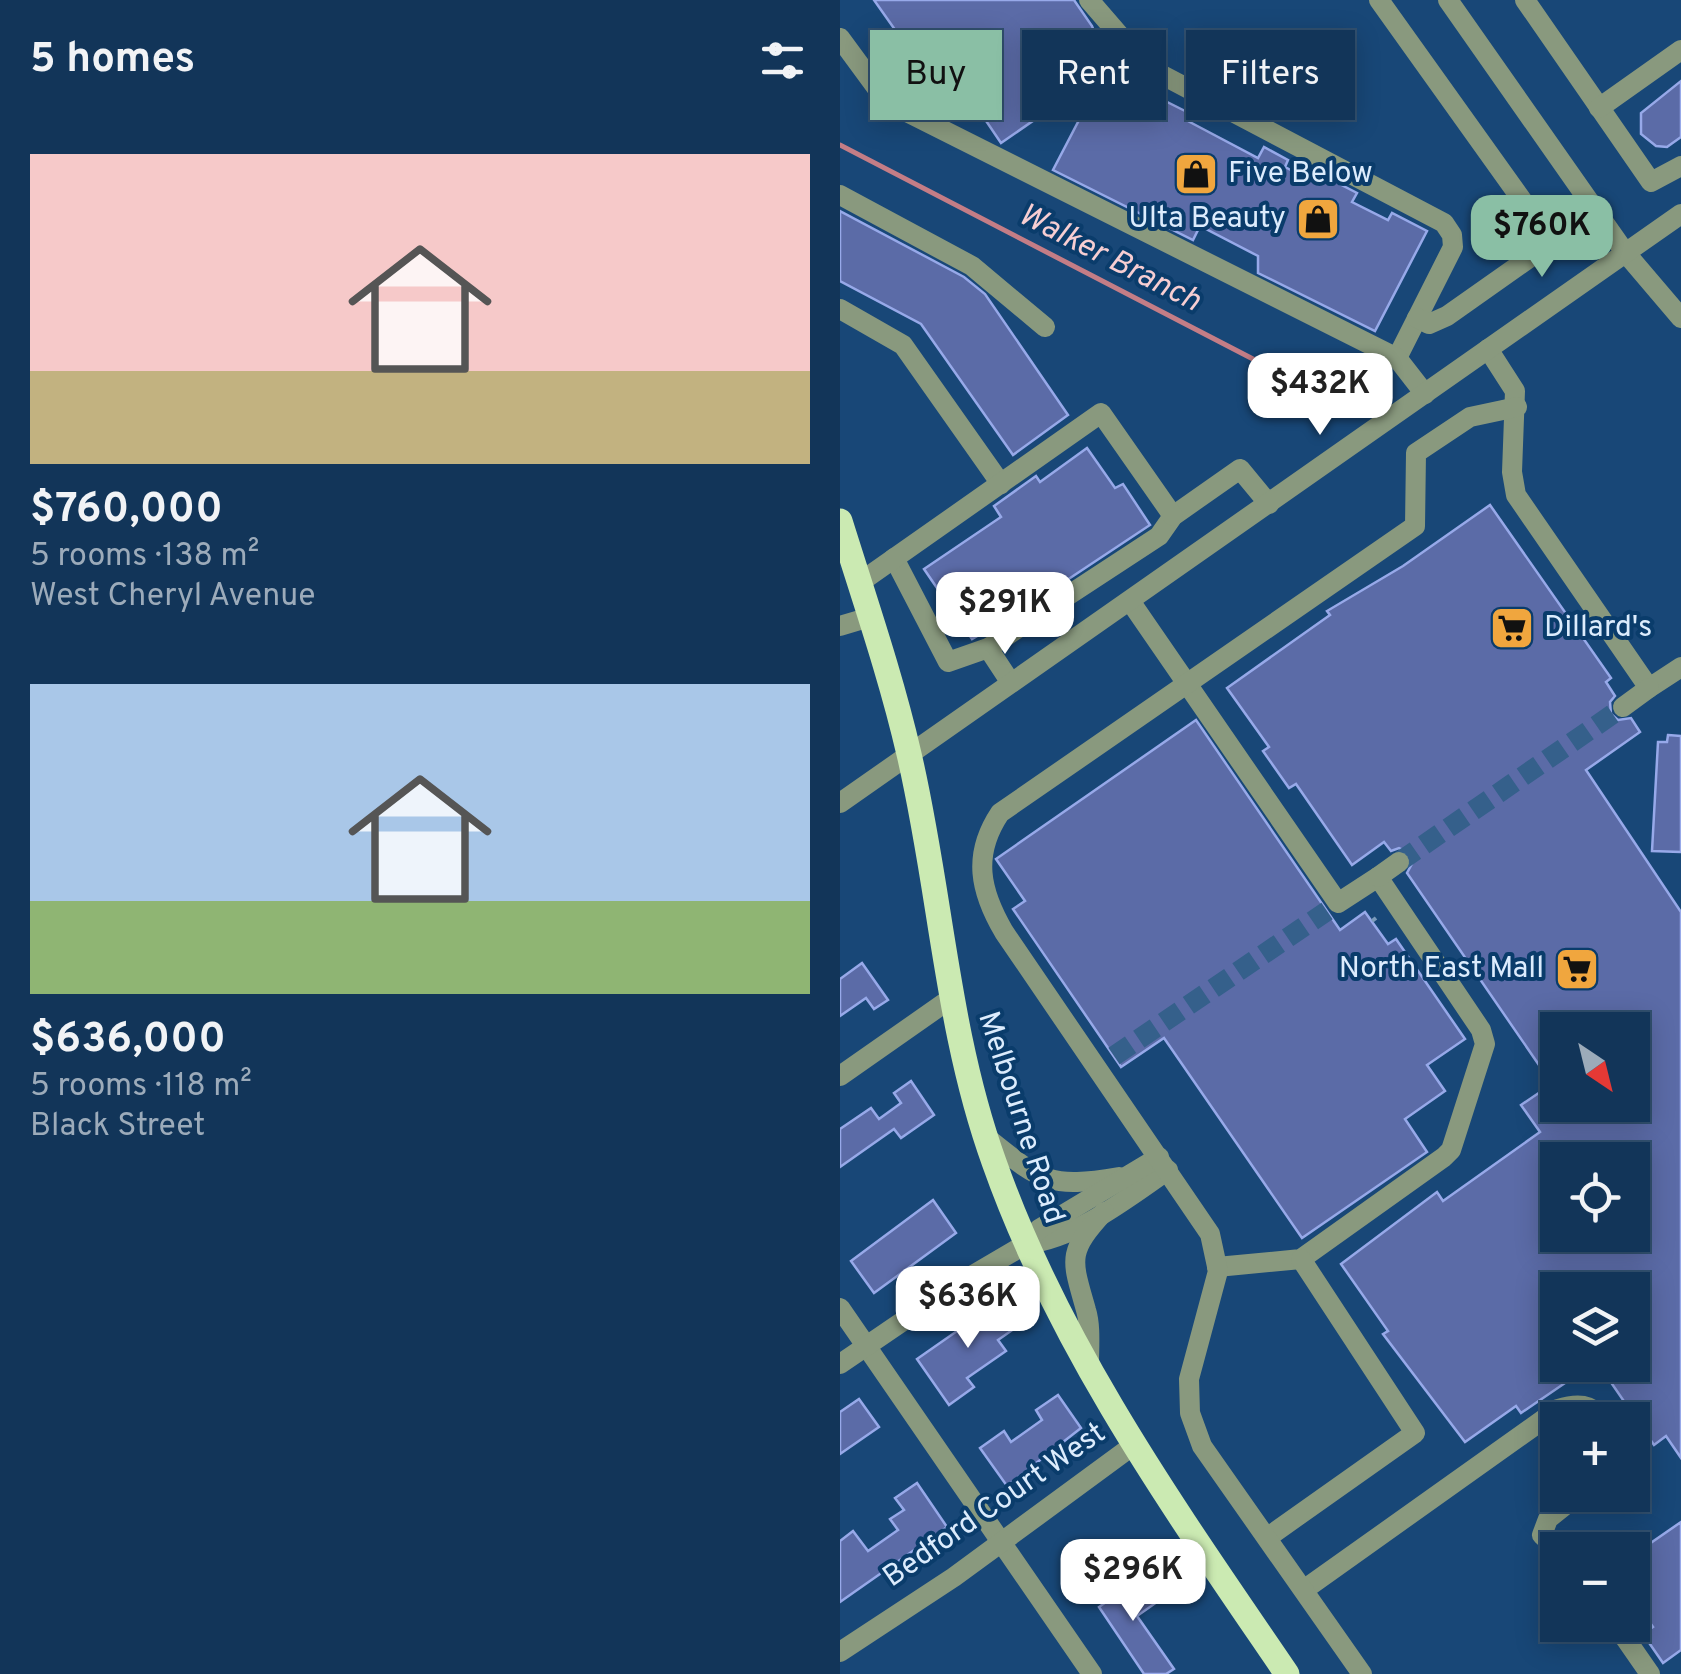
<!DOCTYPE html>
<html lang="en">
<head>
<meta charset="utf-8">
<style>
  body { margin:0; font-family:Overpass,sans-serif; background:#1f4062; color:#f1f3f6; height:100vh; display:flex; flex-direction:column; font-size:38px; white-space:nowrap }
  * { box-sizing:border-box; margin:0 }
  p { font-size:32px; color:#9cabba }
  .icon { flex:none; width:55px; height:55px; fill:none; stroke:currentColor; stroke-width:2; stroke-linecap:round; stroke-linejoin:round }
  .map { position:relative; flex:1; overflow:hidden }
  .details { display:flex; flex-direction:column; background:#123559; width:840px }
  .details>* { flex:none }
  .top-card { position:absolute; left:30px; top:30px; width:660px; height:90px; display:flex; gap:20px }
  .needle { width:65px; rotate:145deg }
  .tools { position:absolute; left:700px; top:1012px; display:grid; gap:20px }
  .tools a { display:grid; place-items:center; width:110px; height:110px; border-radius:0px; background:#123559; box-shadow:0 5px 25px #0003,0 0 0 2px #31506f; font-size:50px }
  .price { position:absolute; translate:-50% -85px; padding:0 22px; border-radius:20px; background:#fff; color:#222; font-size:32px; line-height:65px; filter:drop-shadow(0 2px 5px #0008) }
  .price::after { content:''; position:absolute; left:50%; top:60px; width:30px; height:22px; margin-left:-15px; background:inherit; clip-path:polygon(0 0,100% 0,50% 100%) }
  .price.selected { background:#8abfa5; color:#111 }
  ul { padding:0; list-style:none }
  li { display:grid; align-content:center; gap:20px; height:530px; padding:0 30px }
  li span { display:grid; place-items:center; height:310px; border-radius:0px; color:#555 }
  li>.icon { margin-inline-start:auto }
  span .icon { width:180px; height:180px; fill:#fffc; stroke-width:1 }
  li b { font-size:42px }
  h2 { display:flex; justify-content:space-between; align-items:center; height:120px; padding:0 30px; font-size:42px }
  .chip { padding:0 35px; border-radius:0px; background:#123559; box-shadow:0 5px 25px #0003,0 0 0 2px #31506f; font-size:35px; line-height:90px }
  .chip.selected { background:#8abfa5; color:#111 }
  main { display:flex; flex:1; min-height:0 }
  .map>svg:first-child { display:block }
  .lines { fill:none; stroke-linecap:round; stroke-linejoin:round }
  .stream { stroke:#c47d86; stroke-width:5 }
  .building { fill:#5b6ba7; stroke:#97a9e9; stroke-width:2.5; fill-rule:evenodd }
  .minor-tunnel { stroke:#35608b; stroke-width:20; stroke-dasharray:20 10; stroke-linecap:butt }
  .path { stroke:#7b9bbb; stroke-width:4; stroke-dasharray:5 8; stroke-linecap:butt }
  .minor { stroke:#89997e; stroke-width:20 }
  .major { stroke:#cbeab2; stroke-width:25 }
  .labels { text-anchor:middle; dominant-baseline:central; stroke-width:8; stroke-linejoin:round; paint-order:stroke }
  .poi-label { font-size:30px; fill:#dcecfd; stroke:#0a3c6b; text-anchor:start }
  .street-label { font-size:30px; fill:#dcecfd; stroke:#0a3c6b }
  .water-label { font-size:32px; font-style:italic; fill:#f7ced2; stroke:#0a3c6b }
</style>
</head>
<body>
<main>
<section class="details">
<h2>5 homes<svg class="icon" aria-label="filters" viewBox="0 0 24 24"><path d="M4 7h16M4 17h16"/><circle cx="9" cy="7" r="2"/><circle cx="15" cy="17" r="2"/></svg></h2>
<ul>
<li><span style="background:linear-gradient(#f6c9c9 70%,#c2b280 0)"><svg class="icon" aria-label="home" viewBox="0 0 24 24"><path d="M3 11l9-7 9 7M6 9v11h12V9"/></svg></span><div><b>$760,000</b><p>5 rooms · 138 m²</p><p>West Cheryl Avenue</p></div></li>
<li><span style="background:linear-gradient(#a9c7e8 70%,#8fb573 0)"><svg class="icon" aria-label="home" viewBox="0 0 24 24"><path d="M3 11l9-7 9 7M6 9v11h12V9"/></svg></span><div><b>$636,000</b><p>5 rooms · 118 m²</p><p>Black Street</p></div></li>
</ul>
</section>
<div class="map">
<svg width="841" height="1674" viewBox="0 0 841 1674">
  <rect width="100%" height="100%" fill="#184777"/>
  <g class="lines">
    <!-- stream -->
    <path class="stream" d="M0 145 517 413"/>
  </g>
  <!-- building -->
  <g class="building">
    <path d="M34 0H234L252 26 256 36 248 41 268 69 161 143 111 69 90 84 69 53 51 65 42 52 58 34Z"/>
    <path d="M261 78 301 98 305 91 349 113 346 120 418 158 424 147 448 160 445 167 478 184 482 175 517 193 512 202 548 220 552 213 587 231 535 331 418 273V256L360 226 353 240 213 170Z"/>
    <path d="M841 81V137L827 147 816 146 801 134V113Z"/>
    <path d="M0 211 124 277 145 294 228 415 173 455 81 324 0 281Z"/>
    <path d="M247 448 275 488 283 484 310 525 218 586 211 575 174 602 180 611 132 639 84 569 161 517 154 506 196 476 200 482Z"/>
    <path d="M650 505 771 678 766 682 775 696 770 702 771 714 778 720 791 718 800 732 746 770 841 912V1458L826 1436 814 1445 759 1365H792V1290H718V1365H737L720 1377 725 1383 681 1413 676 1406 625 1442 543 1334 548 1331 501 1264 597 1192 603 1201 700 1132 681 1105 712 1084 567 873 573 862 570 853 559 848 551 851 544 842 512 865 456 784 449 788 423 751 429 747 387 688 490 615 487 611 563 566ZM718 1030H792V1105H718ZM718 1160H792V1235H718Z"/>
    <path d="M356 720 500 930 525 912 548 944 556 939 625 1039 587 1065 605 1091 565 1119 587 1152 462 1238 324 1038 281 1067 173 909 185 901 156 859Z"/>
    <path d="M828 735 841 736V852L812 851 818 742H827Z"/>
    <path d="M22 963 48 1000 34 1009 26 998 0 1016V979Z"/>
    <path d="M71 1081 94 1115 61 1138 54 1129 0 1167V1129L31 1108 39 1119 61 1103 54 1093Z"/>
    <path d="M93 1200 116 1233 34 1293 11 1261Z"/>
    <path d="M163 1299 181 1324 158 1340 166 1351 127 1378 134 1387 109 1405 77 1359Z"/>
    <path d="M218 1395 241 1428 167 1486 140 1448 164 1431 171 1442 202 1420 196 1410Z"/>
    <path d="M19 1399 39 1427 0 1454V1412Z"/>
    <path d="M77 1483 107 1527 0 1602V1541L13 1531 28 1551 58 1530 50 1519 64 1510 55 1498Z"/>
    <path d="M841 1522V1650L823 1663 803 1634 813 1627 792 1597V1556Z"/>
    <path d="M280 1572 296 1595 308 1588 317 1602 297 1616 334 1669 326 1674H304L259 1607 269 1600 259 1586Z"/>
  </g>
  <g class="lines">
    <!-- minor-tunnel -->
    <g class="minor-tunnel">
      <path d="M559 862 783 707"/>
      <path d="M274 1056 487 911"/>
    </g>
    <!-- path -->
    <path class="path" d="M532 921 540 915"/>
    <!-- minor -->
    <g class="minor">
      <path d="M249 0 307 67 604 223 612 235 613 247 557 358"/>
      <path d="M539 0 712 242 607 316 589 324 577 318"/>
      <path d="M608 0 784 251 841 318"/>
      <path d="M685 0 811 182 841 166"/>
      <path d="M0 38 47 102 557 358 585 394"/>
      <path d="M759 108 841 50"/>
      <path d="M0 195 132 266 205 327"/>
      <path d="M0 309 63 345 161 484"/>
      <path d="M648 349 675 391 672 472 676 495 809 688 841 667"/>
      <path d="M54 558 108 662 148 648 319 536 333 516 400 469 429 504"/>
      <path d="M19 583 261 413 333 516"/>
      <path d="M290 601 498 903 538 877 641 1030 645 1044 611 1150 604 1157 461 1259 377 1267"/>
      <path d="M0 626 30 617"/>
      <path d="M148 648 171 683"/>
      <path d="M783 707 809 688"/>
      <path d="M0 803 841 214"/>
      <path d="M538 877 559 862"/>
      <path d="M0 1076 110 999"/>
      <path d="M146 1137C201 1181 208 1189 279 1177"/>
      <path d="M186 1244C237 1238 286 1199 328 1170"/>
      <path d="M0 1308 252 1674"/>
      <path d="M0 1364 116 1285 186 1244 199 1229 319 1157"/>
      <path d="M249 1364C249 1347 251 1326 246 1310 232 1260 226 1253 264 1212"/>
      <path d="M428 1537 575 1433 461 1259"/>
      <path d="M718 1550 702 1535 708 1519 738 1495"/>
      <path d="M465 1589 718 1409C737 1403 751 1403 764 1420"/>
      <path d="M776 1625 810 1674"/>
      <path d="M0 1652 114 1577 295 1444"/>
      <path d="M522 1674 362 1446 350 1413 349 1379 378 1271 370 1234 164 932C140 891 132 855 160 813L575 526 576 453 630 417 677 407"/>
    </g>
    <!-- major -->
    <path class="major" d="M0 521C24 598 51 676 69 754 101 890 106 1029 154 1162 220 1349 336 1511 447 1674"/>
  </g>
  <!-- icons -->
  <defs>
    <g id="shop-square" transform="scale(2.25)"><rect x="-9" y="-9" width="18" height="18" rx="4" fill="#f0a63e" stroke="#0a3c6b"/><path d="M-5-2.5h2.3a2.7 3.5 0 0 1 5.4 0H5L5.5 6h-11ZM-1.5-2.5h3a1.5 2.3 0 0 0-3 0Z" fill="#111"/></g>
    <g id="supermarket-square" transform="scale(2.25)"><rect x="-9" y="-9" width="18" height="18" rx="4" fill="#f0a63e" stroke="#0a3c6b"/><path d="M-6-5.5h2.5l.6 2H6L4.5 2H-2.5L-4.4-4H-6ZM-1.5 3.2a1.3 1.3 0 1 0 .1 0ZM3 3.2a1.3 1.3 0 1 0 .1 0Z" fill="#111"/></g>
  </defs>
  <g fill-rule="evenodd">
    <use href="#shop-square" x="356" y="174"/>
    <use href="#shop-square" x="478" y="219"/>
    <use href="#supermarket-square" x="672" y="628"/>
    <use href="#supermarket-square" x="737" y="969"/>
  </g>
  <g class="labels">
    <!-- poi labels -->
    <g class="poi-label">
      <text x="388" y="174">Five Below</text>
      <text x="446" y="219" text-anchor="end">Ulta Beauty</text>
      <text x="704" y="628">Dillard's</text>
      <text x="704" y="969" text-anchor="end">North East Mall</text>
    </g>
    <!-- street labels -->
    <g class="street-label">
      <text transform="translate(180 1118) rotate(72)">Melbourne Road</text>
      <text transform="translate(155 1506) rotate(-35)">Bedford Court West</text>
    </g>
    <!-- water labels -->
    <g class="water-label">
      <text transform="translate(269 259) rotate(27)">Walker Branch</text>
    </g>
  </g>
</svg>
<div class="tools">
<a><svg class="needle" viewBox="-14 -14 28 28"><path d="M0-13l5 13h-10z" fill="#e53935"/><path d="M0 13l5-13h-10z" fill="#9cabba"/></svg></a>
<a><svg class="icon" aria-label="locate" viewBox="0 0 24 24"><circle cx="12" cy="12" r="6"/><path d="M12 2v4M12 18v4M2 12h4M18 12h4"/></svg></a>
<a><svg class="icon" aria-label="layers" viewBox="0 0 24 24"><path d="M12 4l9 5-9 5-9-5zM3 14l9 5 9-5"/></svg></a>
<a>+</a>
<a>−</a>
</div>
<b class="price selected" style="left:702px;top:280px">$760K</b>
<b class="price" style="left:480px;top:438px">$432K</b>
<b class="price" style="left:165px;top:657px">$291K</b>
<b class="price" style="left:128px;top:1351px">$636K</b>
<b class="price" style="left:293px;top:1624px">$296K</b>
<div class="top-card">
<a class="chip selected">Buy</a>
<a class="chip">Rent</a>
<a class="chip">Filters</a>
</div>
</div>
</main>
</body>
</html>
